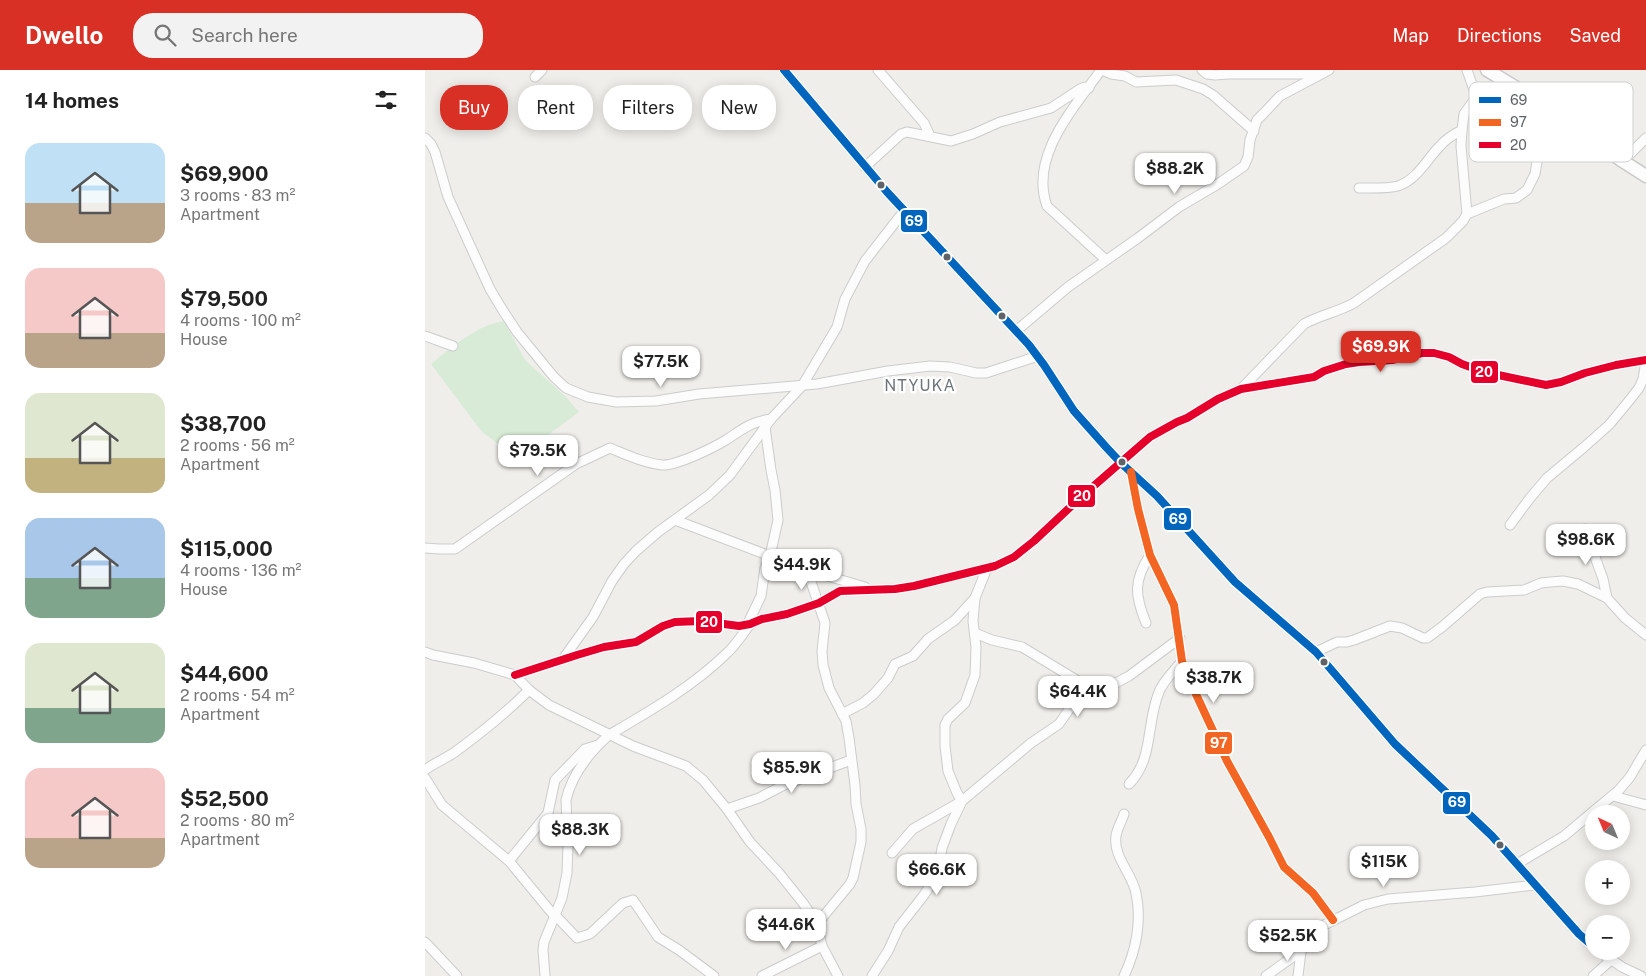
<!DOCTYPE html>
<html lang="en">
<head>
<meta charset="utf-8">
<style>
  body { margin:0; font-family:"Public Sans",sans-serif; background:#f2f2f2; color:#222; height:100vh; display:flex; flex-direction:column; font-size:19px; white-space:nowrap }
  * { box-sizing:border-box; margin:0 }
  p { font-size:16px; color:#767676 }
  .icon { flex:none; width:28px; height:28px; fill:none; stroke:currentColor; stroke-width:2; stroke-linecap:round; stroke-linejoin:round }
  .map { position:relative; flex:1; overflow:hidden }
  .sheet { display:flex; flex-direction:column; background:#fff; width:425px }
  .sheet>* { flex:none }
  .hud { position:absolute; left:15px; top:15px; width:475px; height:45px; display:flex; gap:10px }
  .needle { width:32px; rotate:316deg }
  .buttons { position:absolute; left:1160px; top:735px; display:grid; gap:10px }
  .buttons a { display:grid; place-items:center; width:45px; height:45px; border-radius:50%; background:#fff; box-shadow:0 2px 12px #0003; font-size:25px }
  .price { position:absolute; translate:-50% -42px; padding:0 11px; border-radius:10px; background:#fff; color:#222; font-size:16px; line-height:32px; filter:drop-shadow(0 1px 2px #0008) }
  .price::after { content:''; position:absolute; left:50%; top:30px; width:15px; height:11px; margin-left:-8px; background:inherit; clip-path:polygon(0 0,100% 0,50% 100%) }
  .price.selected { background:#d93025; color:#fff }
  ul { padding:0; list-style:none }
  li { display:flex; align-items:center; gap:15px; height:125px; padding:0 25px }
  li span { display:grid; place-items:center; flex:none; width:140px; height:100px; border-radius:15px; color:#555 }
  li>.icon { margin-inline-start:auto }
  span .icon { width:60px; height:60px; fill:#fffc; stroke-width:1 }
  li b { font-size:21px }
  h2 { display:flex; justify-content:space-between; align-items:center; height:60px; padding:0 25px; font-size:21px }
  .chip { padding:0 18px; border-radius:20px; background:#fff; box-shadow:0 2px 12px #0003; font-size:18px; line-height:45px }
  .chip.selected { background:#d93025; color:#fff }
  header { display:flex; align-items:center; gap:30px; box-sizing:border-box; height:70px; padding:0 25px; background:#d93025; color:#fff }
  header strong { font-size:24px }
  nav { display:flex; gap:28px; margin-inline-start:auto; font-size:18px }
  .search { width:350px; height:45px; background:#f2f2f2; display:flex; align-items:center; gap:12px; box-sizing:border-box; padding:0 18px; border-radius:20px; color:#767676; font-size:19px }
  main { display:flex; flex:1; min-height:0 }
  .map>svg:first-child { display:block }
  .green { fill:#d8ebd6 }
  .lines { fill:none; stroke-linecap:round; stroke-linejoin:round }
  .street-casing { stroke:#cbcccc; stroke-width:11 }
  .secondary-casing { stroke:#cacacb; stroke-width:15 }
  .street { stroke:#fdfcfc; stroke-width:9 }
  .secondary { stroke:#fdfcfc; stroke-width:12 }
  .bus-1-casing { stroke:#fff; stroke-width:11 }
  .bus-2-casing { stroke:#fff; stroke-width:11 }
  .bus-3-casing { stroke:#fff; stroke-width:11 }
  .bus-1 { stroke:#0065bd; stroke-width:8 }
  .bus-2 { stroke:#f26522; stroke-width:8 }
  .bus-3 { stroke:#e4002b; stroke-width:8 }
  .bus-dot { fill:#5f6368; stroke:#fff; stroke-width:2 }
  .labels { text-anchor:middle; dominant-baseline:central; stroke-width:5; stroke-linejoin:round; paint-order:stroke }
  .quarter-label { font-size:16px; letter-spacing:1px; fill:#70757a; stroke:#fff }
  .key { fill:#fff; stroke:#cfd0d2; stroke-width:1 }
  .key-label { font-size:14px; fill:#5f6368 }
  .line-badge { stroke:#fff; stroke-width:2 }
  .badge-label { font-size:14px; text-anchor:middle; font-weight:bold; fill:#fff }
</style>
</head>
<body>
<header>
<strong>Dwello</strong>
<div class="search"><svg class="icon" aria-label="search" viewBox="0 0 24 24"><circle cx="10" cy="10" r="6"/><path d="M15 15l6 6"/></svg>Search here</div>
<nav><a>Map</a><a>Directions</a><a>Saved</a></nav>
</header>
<main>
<section class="sheet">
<h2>14 homes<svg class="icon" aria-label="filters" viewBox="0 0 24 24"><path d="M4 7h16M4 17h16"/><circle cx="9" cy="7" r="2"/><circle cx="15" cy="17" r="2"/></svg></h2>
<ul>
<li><span style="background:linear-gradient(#bfe0f5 60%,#b9a48a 0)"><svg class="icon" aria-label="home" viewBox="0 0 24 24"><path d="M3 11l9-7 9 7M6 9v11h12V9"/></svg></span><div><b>$69,900</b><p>3 rooms · 83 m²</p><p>Apartment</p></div></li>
<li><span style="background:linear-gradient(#f6c9c9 65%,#b9a48a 0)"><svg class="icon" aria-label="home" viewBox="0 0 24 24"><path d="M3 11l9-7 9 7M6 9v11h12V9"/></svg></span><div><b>$79,500</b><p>4 rooms · 100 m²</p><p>House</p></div></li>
<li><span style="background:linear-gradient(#dfe7d0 65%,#c2b280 0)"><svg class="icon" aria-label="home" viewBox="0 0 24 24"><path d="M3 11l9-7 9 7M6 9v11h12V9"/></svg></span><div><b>$38,700</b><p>2 rooms · 56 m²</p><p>Apartment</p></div></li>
<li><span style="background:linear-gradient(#a9c7e8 60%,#7fa58c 0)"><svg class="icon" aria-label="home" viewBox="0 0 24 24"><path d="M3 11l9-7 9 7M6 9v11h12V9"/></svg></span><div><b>$115,000</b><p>4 rooms · 136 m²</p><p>House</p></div></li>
<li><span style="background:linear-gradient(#dfe7d0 65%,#7fa58c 0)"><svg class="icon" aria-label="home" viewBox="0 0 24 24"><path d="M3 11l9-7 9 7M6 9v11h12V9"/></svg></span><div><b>$44,600</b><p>2 rooms · 54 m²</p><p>Apartment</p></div></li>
<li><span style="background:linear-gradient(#f6c9c9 70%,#b9a48a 0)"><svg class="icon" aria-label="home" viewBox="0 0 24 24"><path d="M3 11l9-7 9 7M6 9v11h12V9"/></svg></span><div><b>$52,500</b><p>2 rooms · 80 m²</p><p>Apartment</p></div></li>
</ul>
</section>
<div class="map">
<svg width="1221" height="906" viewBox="0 0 1221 906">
  <rect width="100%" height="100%" fill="#efeeea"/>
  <!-- green -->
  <path class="green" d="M79 251 100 290 141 327 154 342 104 379 90 386 57 362 6 294C27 277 52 255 79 251Z"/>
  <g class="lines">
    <!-- street casing -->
    <g class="street-casing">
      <g id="street">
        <path d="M359 0 462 122 604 275 619 295 649 341 681 377 696 393 732 426 810 512 891 582 970 674 1067 766 1154 864 1169 877"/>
        <path d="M453 0 499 53 505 66"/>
        <path d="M676 0C649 38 604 86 622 136L681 190"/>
        <path d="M677 0 686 4 700 6 711 12 751 10 778 19 788 25 829 61"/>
        <path d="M777 0 782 4 790 5 803 4H881L894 3"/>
        <path d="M110 7 117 0"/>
        <path d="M0 68 6 74 10 82 23 127 65 219 77 239 92 262 129 307 141 318 163 327 191 332 231 331 274 324 392 314 463 301 505 296 525 297 551 303H561L613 286"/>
        <path d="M1198 91 1221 68"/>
        <path d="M440 97 476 64 482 62 526 71 548 64 575 52 626 38 655 19 660 17 664 18"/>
        <path d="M934 118C946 118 961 119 973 116 992 110 1002 89 1015 76 1021 69 1029 64 1037 60"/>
        <path d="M1042 144 1079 129 1091 128 1102 120 1110 104 1121 36"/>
        <path d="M591 261 643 217 713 168 754 137 793 114 819 96 823 87 825 70 832 50 839 43 855 26 904 0"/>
        <path d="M0 266 28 276"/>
        <path d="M816 319 879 254C895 245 913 242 929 233L1021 168 1038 151 1042 144 1036 76 1037 60 1039 44 1047 33 1050 27 1049 20 1042 0"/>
        <path d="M706 402 713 439 725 485 749 535 757 591 763 607 802 691 844 767 859 797 888 823 908 850"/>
        <path d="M250 450 382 500 440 517"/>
        <path d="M1085 455 1105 428 1122 408 1158 378 1184 355 1203 332 1214 318 1218 309 1221 291"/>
        <path d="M1160 459 1178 509 1182 528"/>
        <path d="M0 478 14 479H30L151 394 185 378C202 385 219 393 237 395 251 396 288 378 301 370 318 359 325 352 346 349"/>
        <path d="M382 500 400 553 397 581 398 595 404 618 421 651 424 668 430 715 431 734 436 759V772L428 808 425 814 392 854"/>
        <path d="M721 553C710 526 708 511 725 485"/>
        <path d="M322 555 336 526 340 498 345 486 353 450 350 420 346 400 340 357"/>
        <path d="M550 563 567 570 597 577 663 617"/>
        <path d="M0 582 8 585 49 593 90 605 104 620 124 635 208 676 261 696 278 710 302 739 325 772 354 803 378 833 392 854 397 876 413 906"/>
        <path d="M891 582 912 572H922L929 570 965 556 977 558 998 568H1002L1017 557 1055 524 1062 522 1099 520 1116 513 1125 512 1138 511 1153 514 1182 528 1200 548 1221 565"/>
        <path d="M138 589 168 547 187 511 199 494 211 481 233 462 284 425 305 405 346 349 377 316 412 257 420 229 440 191 479 141"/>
        <path d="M90 605 152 585 179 577 211 572 238 556 250 552 276 551 314 556 325 554 337 549 362 544 394 533 415 521 470 519 489 516 570 496 589 487 609 471 656 427 725 367 752 352 762 348 793 329 816 319 889 307 899 301 921 294 934 292 967 290 997 283H1009L1024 287 1037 294 1059 302 1121 315 1136 312 1160 303 1191 295 1221 290"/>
        <path d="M417 644 438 633 449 624 463 608 470 594 488 586 503 569 530 550 550 528"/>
        <path d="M0 700C9 693 20 689 30 682 56 663 81 643 104 620"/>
        <path d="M0 708 17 735 84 791 126 842 131 846 152 868 165 864 198 833 208 830 233 867 254 880 289 906"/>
        <path d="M704 714C729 689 721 653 734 622 738 611 750 600 757 591"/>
        <path d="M1188 726 1221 735"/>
        <path d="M302 739 334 728 359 715 426 690"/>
        <path d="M467 783 488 759 537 731 532 723 523 701 520 676V655L523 649 540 633 550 605 551 577 548 551 550 528 562 498"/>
        <path d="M84 791 123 743 130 710 160 679 173 675"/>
        <path d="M1092 794 1139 766 1194 720 1205 707 1221 680"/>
        <path d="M0 872 32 906"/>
        <path d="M1174 881 1197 897 1216 906"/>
        <path d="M120 906 118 880 119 872 137 828 142 803 143 776 141 730C147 704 165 682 184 665 225 641 267 617 301 584 310 576 318 564 325 554"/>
        <path d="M337 906 397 876"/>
        <path d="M447 906 463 881 474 857 499 825 509 809 514 796 517 778 526 754 537 731 606 673 634 654 654 625 663 617 689 614 704 606 755 568"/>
        <path d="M699 906C711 881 717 851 711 823 707 803 688 787 691 766 692 758 697 751 699 744"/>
        <path d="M841 906 876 881 893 860 899 855 939 835 963 829 1050 822 1110 815"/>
        <path d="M873 906 876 881"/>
        <path d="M1168 906 1186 890"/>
      </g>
    </g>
    <!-- secondary casing -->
    <g class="secondary-casing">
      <path id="secondary" d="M1062 0 1121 36 1196 90 1221 106"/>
    </g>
    <!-- street -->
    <use href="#street" class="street"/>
    <!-- secondary -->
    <use href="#secondary" class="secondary"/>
    <!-- bus-1 casing -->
    <g class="bus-1-casing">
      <path id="bus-1" d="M359 0 462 122 604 275 619 295 649 341 681 377 696 393 732 426 810 512 891 582 970 674 1067 766 1154 864 1169 877"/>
    </g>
    <!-- bus-2 casing -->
    <g class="bus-2-casing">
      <path id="bus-2" d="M706 402 713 439 725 485 749 535 757 591 763 607 802 691 844 767 859 797 888 823 908 850"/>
    </g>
    <!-- bus-3 casing -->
    <g class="bus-3-casing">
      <path id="bus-3" d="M90 605 152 585 179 577 211 572 238 556 250 552 276 551 314 556 325 554 337 549 362 544 394 533 415 521 470 519 489 516 570 496 589 487 609 471 656 427 725 367 752 352 762 348 793 329 816 319 889 307 899 301 921 294 934 292 967 290 997 283H1009L1024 287 1037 294 1059 302 1121 315 1136 312 1160 303 1191 295 1221 290"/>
    </g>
    <!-- bus-1 -->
    <use href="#bus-1" class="bus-1"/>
    <!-- bus-2 -->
    <use href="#bus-2" class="bus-2"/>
    <!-- bus-3 -->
    <use href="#bus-3" class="bus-3"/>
  </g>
  <!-- markers -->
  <g class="bus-dot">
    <circle cx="456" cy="115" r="4.5"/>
    <circle cx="522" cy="187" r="4.5"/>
    <circle cx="577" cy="246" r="4.5"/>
    <circle cx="697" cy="392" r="4.5"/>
    <circle cx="899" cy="592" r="4.5"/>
    <circle cx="1075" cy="775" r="4.5"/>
  </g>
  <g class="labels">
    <!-- quarter labels -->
    <g class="quarter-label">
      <text x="495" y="315">NTYUKA</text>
    </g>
  </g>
  <!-- legend -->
  <rect x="1044" y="12" width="164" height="80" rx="8" class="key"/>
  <rect x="1054" y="27" width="22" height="6" fill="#0065bd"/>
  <rect x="1054" y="49" width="22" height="7" fill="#f26522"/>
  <rect x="1054" y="72" width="22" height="6" fill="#e4002b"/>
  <g class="key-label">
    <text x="1085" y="35">69</text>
    <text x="1085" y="57">97</text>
    <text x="1085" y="80">20</text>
  </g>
  <g class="line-badge">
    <rect x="475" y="139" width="28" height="24" rx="5" fill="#0065bd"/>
    <rect x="1045" y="290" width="29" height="24" rx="5" fill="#e4002b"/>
    <rect x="642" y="414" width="29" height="24" rx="5" fill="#e4002b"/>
    <rect x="738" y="437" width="29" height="24" rx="5" fill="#0065bd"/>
    <rect x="270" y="540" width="28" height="24" rx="5" fill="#e4002b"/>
    <rect x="779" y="661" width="29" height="24" rx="5" fill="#f26522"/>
    <rect x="1017" y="721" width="29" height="24" rx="5" fill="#0065bd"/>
  </g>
  <g class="badge-label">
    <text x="489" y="156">69</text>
    <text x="1059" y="307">20</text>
    <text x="657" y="431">20</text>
    <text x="753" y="454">69</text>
    <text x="284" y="557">20</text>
    <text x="794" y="678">97</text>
    <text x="1032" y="737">69</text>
  </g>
</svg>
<div class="buttons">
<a><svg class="needle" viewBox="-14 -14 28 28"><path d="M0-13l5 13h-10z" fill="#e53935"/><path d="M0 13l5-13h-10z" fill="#767676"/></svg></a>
<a>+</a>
<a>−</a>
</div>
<b class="price" style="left:750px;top:125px">$88.2K</b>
<b class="price selected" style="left:956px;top:303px">$69.9K</b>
<b class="price" style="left:236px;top:318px">$77.5K</b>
<b class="price" style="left:113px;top:407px">$79.5K</b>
<b class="price" style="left:1161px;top:496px">$98.6K</b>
<b class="price" style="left:377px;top:521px">$44.9K</b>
<b class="price" style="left:789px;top:634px">$38.7K</b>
<b class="price" style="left:653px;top:648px">$64.4K</b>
<b class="price" style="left:367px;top:724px">$85.9K</b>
<b class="price" style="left:155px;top:786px">$88.3K</b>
<b class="price" style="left:959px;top:818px">$115K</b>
<b class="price" style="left:512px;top:826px">$66.6K</b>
<b class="price" style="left:361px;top:881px">$44.6K</b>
<b class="price" style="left:863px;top:892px">$52.5K</b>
<div class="hud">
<a class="chip selected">Buy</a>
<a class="chip">Rent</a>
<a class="chip">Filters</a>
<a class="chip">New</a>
</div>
</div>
</main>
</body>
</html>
